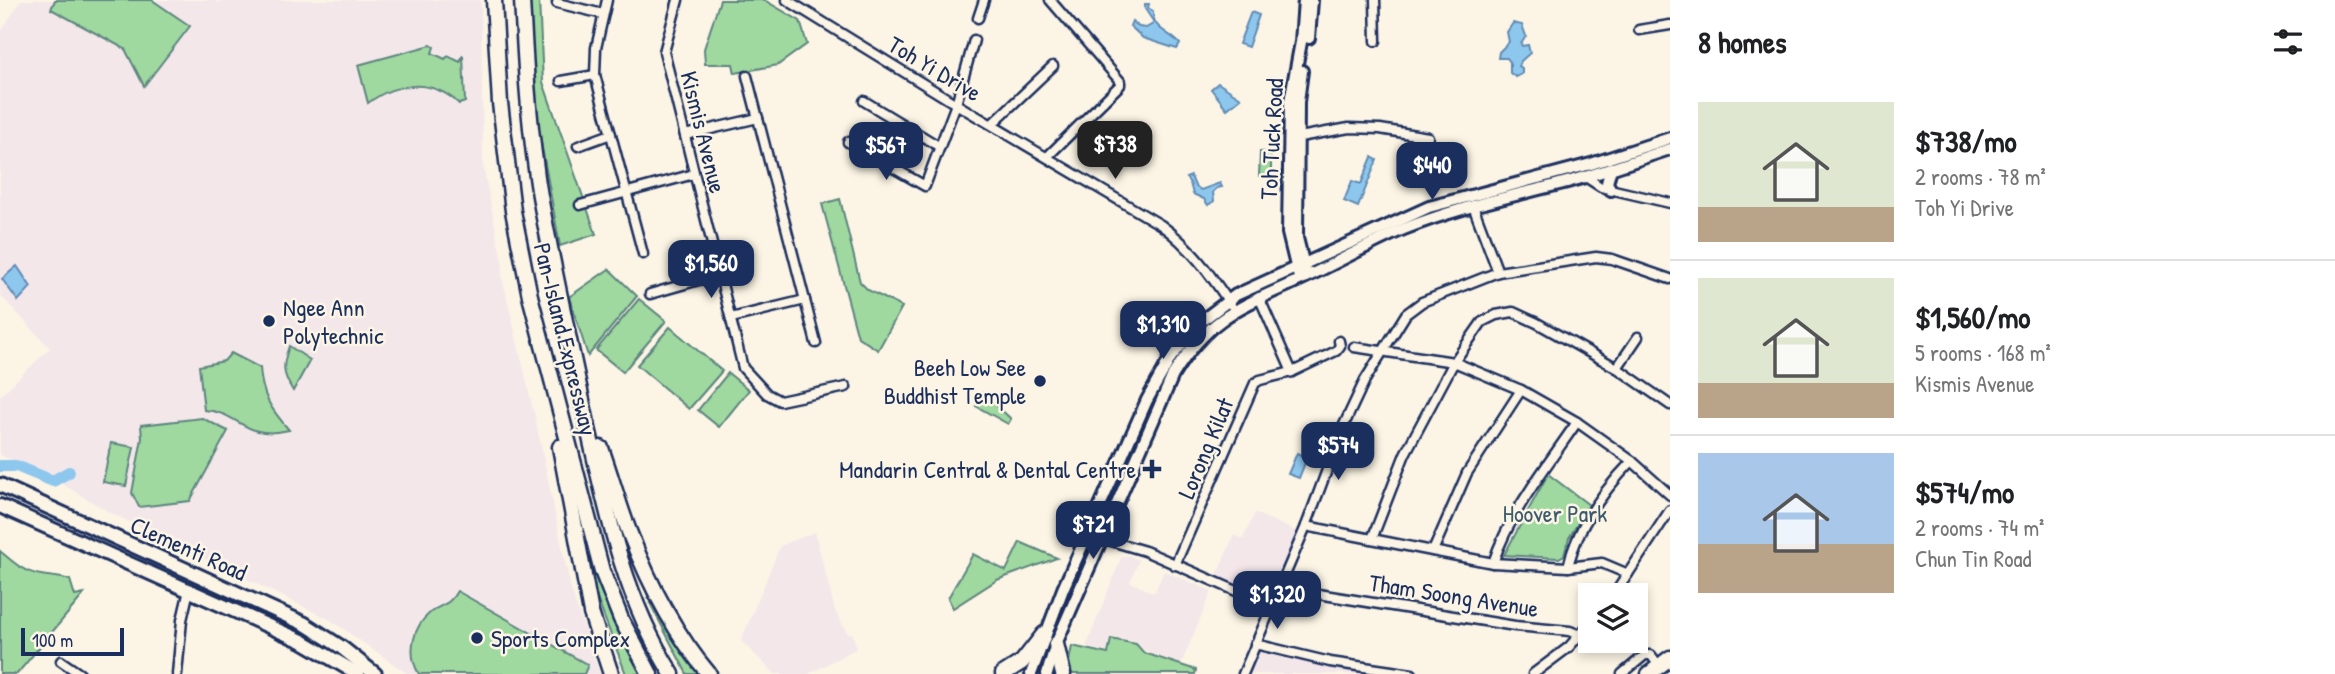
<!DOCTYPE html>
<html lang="en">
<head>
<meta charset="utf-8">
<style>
  body { margin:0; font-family:"Patrick Hand",sans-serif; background:#f2f2f2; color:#202124; height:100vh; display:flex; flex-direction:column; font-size:26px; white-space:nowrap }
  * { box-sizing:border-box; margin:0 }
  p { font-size:23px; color:#757577 }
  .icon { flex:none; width:38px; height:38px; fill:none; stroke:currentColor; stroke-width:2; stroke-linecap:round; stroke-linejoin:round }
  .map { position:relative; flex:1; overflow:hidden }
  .drawer { display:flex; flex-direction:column; background:#fff; width:665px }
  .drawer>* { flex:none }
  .buttons { position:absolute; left:1578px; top:583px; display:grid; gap:14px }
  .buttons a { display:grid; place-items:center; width:70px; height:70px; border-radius:0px; background:#fff; box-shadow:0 4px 10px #0003; font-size:35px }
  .scale { position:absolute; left:21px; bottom:18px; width:103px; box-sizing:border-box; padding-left:7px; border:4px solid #1b2f5e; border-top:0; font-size:19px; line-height:24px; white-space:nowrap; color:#1b2f5e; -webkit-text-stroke:5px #fcf5e5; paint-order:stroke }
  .price { position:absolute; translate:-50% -60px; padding:0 16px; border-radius:14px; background:#1b2f5e; color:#fff; font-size:23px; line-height:46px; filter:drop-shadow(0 2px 4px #0008) }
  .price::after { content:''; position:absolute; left:50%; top:42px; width:21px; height:16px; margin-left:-10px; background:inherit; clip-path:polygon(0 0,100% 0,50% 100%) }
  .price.current { background:#222; color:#fff }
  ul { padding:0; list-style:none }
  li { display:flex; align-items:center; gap:21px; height:175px; padding:0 28px }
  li+li { border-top:2px solid #e0e0e0 }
  li span { display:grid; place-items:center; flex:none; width:196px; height:140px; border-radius:0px; color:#555 }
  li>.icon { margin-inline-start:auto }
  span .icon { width:84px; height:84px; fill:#fffc; stroke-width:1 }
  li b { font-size:30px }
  h2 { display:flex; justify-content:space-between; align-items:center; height:84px; padding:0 28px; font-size:30px }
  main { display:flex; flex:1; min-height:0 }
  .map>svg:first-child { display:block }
  .built { fill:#f3e7ea }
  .green { fill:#9fd9a0; stroke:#5d847f; stroke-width:2 }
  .water { fill:#8ec7ed; stroke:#608ab4; stroke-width:2 }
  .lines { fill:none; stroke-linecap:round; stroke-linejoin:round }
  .river { stroke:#8ec7ed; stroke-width:12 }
  .street-casing { stroke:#1b2f5e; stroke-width:13 }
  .secondary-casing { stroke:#1b2f5e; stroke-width:16 }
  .primary-casing { stroke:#1b2f5e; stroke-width:18 }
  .highway-casing { stroke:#1b2f5e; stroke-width:19 }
  .street { stroke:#fcf5e5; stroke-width:8 }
  .secondary { stroke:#fcf5e5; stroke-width:10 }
  .primary { stroke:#fcf5e5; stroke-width:12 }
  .highway { stroke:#fcf5e5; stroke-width:14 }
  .poi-dot { fill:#1b2f5e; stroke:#fcf5e5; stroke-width:2.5 }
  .labels { text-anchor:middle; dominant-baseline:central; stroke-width:5; stroke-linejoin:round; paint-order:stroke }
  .street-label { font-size:24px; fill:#1b2f5e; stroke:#fcf5e5 }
  .poi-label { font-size:24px; fill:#1b2f5e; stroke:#fcf5e5; text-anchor:start }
  .park-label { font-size:24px; fill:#3c5a6e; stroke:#fcf5e5 }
</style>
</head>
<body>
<main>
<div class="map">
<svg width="1670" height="674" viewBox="0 0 1670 674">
  <rect width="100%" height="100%" fill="#fcf5e5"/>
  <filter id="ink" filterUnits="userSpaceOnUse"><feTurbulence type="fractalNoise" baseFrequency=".0143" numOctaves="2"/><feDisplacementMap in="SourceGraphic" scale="14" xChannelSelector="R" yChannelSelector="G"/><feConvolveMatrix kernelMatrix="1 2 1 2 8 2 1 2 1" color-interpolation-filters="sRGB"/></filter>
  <g filter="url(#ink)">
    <!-- built -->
    <g class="built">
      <path d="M21 0H215L219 3 222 0H481L483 166 503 266 502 277 535 417 571 590 600 674H408L329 619 109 512 50 477 0 455V396L50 348 0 295V33Z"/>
      <path d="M1255 513 1300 533 1271 600 1216 577 1234 535 1243 539Z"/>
      <path d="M815 532 835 611 848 634 852 633 857 648 809 674H775L741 641 780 546Z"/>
      <path d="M1129 555 1139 560 1130 582 1154 593 1164 571 1212 591 1181 664 1145 651 1136 642 1110 637 1107 652 1086 647 1121 558Z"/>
      <path d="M1259 643 1405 674H1248Z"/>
    </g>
    <!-- green -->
    <g class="green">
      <path d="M55 0H152L190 26 144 86 125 49 51 9Z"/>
      <path d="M529 0H539L543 82 596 234 560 246 532 93Z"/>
      <path d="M720 0H764L800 21 807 44 778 65 735 73 733 64H705L704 49Z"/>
      <path d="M431 45 434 47 432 53 445 59 448 56 460 62 463 55 465 102 459 104C432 78 396 82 368 103L358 65Z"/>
      <path d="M1260 152H1271V176H1259Z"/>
      <path d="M840 199 860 282 868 290 902 307 878 350 858 337 822 204Z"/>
      <path d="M609 269 637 296 588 356 569 297Z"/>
      <path d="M639 299 666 321 623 372 596 350Z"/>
      <path d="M670 327 722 371 689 409 637 365Z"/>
      <path d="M289 346 310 360 293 391C282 373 282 366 289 346Z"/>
      <path d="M231 353 260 368C262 397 271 409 289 430 243 441 240 412 204 410L199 366 224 361Z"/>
      <path d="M728 373 749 390 719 427 698 410Z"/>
      <path d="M983 393 1011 419 1008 424 976 406Z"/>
      <path d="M202 418 228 431 190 501 139 507 132 493 142 438 141 425Z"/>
      <path d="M111 443 134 447 126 486 103 482Z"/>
      <path d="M1548 474 1589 505 1569 538 1564 555 1559 558 1504 555Z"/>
      <path d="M583 531 649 674H626L595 593Z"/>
      <path d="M1020 542 1057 558 997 580 953 608 948 598 973 554 1006 571Z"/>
      <path d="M631 545 703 674H687L651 605Z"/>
      <path d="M0 551C13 562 23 572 41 575 51 577 59 576 70 580L75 596 84 594 17 674H0Z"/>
      <path d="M457 591 588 665 584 674H419C407 654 412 627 431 612 443 603 449 606 457 591Z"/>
      <path d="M1111 639 1136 644 1144 653 1196 670 1195 674H1072L1069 661 1072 646 1108 654Z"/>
    </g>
    <!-- water -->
    <g class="water">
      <path d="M1145 4H1149L1148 8 1153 11C1152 30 1170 32 1180 44L1177 49 1143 38 1130 26 1132 21 1139 27 1146 28 1153 24V21L1145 9Z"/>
      <path d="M1251 12 1259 15 1248 47 1239 44Z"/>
      <path d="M1513 23 1522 25 1526 36 1521 44 1522 46 1528 45 1530 53 1521 61 1519 66 1522 68V74L1516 77 1510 73V62L1507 58H1498L1499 52 1509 42 1507 32Z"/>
      <path d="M1218 83 1241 98 1227 109 1211 89Z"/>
      <path d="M1372 157 1377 160 1358 207 1344 201 1352 181 1361 184Z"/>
      <path d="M1191 176 1195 186 1201 190 1220 183 1222 187 1217 188 1213 192 1214 201 1208 205 1204 199 1193 194 1190 183 1186 178Z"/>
      <path d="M17 266 31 287 18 301 2 279Z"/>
      <path d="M1297 453 1307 458 1299 478 1288 474Z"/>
    </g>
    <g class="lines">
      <!-- river -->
      <g class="river">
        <path d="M0 466H16"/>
        <path d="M21 468 53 481 69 472"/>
      </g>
      <!-- street casing -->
      <g class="street-casing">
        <g id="street">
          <path d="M607 0 596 48 595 75 643 254"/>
          <path d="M678 0 664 52 743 368 767 394 780 401 846 387"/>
          <path d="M787 0 956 104 1161 225C1191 247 1210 274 1231 305"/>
          <path d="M1375 0 1376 41"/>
          <path d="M557 3 603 14"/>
          <path d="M978 18 984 0"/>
          <path d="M1639 30 1670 25"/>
          <path d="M747 76 816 343"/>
          <path d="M561 81 595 75"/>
          <path d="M864 101 940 147"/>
          <path d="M992 124 1053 66"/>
          <path d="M685 135 758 118"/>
          <path d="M1294 138 1349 128 1380 129 1428 137"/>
          <path d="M848 142 925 186 956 104 974 40"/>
          <path d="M578 146 611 134"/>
          <path d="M1047 157 1120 85V81L1050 0"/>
          <path d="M1584 176 1601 187 1670 203"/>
          <path d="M580 205 694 174"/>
          <path d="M1473 206 1498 272"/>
          <path d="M650 294 720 274"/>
          <path d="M1259 297 1292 372"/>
          <path d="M731 318 805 300"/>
          <path d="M1354 347 1454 362 1521 390 1577 422 1632 461 1670 495"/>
          <path d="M1617 368 1638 337"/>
          <path d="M1306 526 1493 563 1568 567 1602 563 1628 574"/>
          <path d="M1101 538 1145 551 1273 607"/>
          <path d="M1372 539 1405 454 1454 362 1482 322 1496 315 1513 312 1537 323 1617 368 1670 405"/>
          <path d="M1433 551 1467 473 1521 390"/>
          <path d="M1493 563C1510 512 1547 466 1577 422"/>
          <path d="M1175 565 1255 383 1260 380 1292 372 1336 351 1340 346 1339 341"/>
          <path d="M1568 567C1577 527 1604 490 1632 461"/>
          <path d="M1281 588 1515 626 1570 631 1580 635"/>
          <path d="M1614 595 1670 510"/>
          <path d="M1255 644 1330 662 1412 674"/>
          <path d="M61 661 80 674"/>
          <path d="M177 674 182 620 189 590"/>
          <path d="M1243 674 1306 526 1343 427 1365 380 1406 314 1422 302 1498 272 1596 257 1612 259 1670 279"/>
          <path d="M1533 674 1569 647 1591 622"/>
          <path d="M1622 674 1645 655H1651L1659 666"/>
        </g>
      </g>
      <!-- secondary casing -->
      <g class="secondary-casing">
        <g id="secondary">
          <path d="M1309 38 1312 0"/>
          <path d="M1302 71 1298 102 1297 238 1305 270"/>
          <path d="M1611 168 1607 183 1611 190"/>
          <path d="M1298 274 1288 233 1290 101 1301 42 1304 0"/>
          <path d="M1031 674 1063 589 1147 400 1171 357 1200 322 1236 295 1429 207 1591 164 1670 138"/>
          <path d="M1047 674 1056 644 1173 375C1212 312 1245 306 1308 276 1340 261 1371 243 1404 229 1460 206 1520 195 1578 179 1609 170 1639 159 1670 149"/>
        </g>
      </g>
      <!-- primary casing -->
      <g class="primary-casing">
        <g id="primary">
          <path d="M0 485 305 624 341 647 375 674"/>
          <path d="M0 506 302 641 358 674"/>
        </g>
      </g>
      <!-- highway casing -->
      <g class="highway-casing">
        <g id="highway">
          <path d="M494 0 500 103 513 211 530 296 602 571 621 619 650 674"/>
          <path d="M522 0C525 57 528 113 536 169 539 196 545 222 550 248 561 303 573 359 585 414 605 504 622 595 672 674"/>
          <path d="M560 447 591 613 611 674"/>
          <path d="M601 448C611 476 619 506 630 534 649 583 675 634 709 674"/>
          <path d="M1056 644 1063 674"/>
          <path d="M1003 674 1022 662 1044 634"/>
          <path d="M1649 674 1670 658"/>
        </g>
      </g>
      <!-- street -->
      <use href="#street" class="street"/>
      <!-- secondary -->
      <use href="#secondary" class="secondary"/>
      <!-- primary -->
      <use href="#primary" class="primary"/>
      <!-- highway -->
      <use href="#highway" class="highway"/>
    </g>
  </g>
  <!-- markers -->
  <g class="poi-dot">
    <circle cx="269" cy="321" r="7"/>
    <circle cx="1040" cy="381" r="7"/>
    <path d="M1148.5 458.5h7v7h7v7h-7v7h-7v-7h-7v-7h7z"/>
    <circle cx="477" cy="638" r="7"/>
  </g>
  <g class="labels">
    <!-- street labels -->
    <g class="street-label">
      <text transform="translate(935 68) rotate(31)">Toh Yi Drive</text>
      <text transform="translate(704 132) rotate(76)">Kismis Avenue</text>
      <text transform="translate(1271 139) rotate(-87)">Toh Tuck Road</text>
      <text transform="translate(566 339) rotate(76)">Pan-Island Expressway</text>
      <text transform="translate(1205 448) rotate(-67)">Lorong Kilat</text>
      <text transform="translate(189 548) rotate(24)">Clementi Road</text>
      <text transform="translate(1454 595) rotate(9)">Tham Soong Avenue</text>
    </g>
    <!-- poi labels -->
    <g class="poi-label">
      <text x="283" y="307">Ngee Ann<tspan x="283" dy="28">Polytechnic</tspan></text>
      <text x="1026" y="367" text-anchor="end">Beeh Low See<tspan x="1026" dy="28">Buddhist Temple</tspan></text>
      <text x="1136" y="469" text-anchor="end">Mandarin Central &amp; Dental Centre</text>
      <text x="491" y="638">Sports Complex</text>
    </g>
    <!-- park labels -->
    <g class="park-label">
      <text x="1555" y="513">Hoover Park</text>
    </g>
  </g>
</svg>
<div class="buttons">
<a><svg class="icon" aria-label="layers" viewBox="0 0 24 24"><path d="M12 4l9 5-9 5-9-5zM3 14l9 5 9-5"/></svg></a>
</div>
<div class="scale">100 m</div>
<b class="price current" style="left:1115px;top:181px">$738</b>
<b class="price" style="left:886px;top:182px">$567</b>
<b class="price" style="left:1432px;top:202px">$440</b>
<b class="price" style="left:711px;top:300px">$1,560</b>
<b class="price" style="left:1163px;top:361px">$1,310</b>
<b class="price" style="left:1338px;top:482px">$574</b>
<b class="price" style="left:1093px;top:561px">$721</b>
<b class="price" style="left:1277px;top:631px">$1,320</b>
</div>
<section class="drawer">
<h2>8 homes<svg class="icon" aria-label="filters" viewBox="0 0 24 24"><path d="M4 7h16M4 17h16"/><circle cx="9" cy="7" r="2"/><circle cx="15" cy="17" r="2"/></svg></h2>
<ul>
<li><span style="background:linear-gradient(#dfe7d0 75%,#b9a48a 0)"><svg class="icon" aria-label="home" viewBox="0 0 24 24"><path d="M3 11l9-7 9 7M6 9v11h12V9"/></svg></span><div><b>$738/mo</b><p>2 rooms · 78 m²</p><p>Toh Yi Drive</p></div></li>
<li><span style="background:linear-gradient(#dfe7d0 75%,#b9a48a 0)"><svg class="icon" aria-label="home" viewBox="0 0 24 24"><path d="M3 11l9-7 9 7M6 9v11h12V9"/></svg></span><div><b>$1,560/mo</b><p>5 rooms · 168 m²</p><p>Kismis Avenue</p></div></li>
<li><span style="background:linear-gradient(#a9c7e8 65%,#b9a48a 0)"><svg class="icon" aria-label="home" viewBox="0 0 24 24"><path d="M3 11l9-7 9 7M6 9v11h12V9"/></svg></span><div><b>$574/mo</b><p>2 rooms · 74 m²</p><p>Chun Tin Road</p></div></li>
</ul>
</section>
</main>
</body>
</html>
